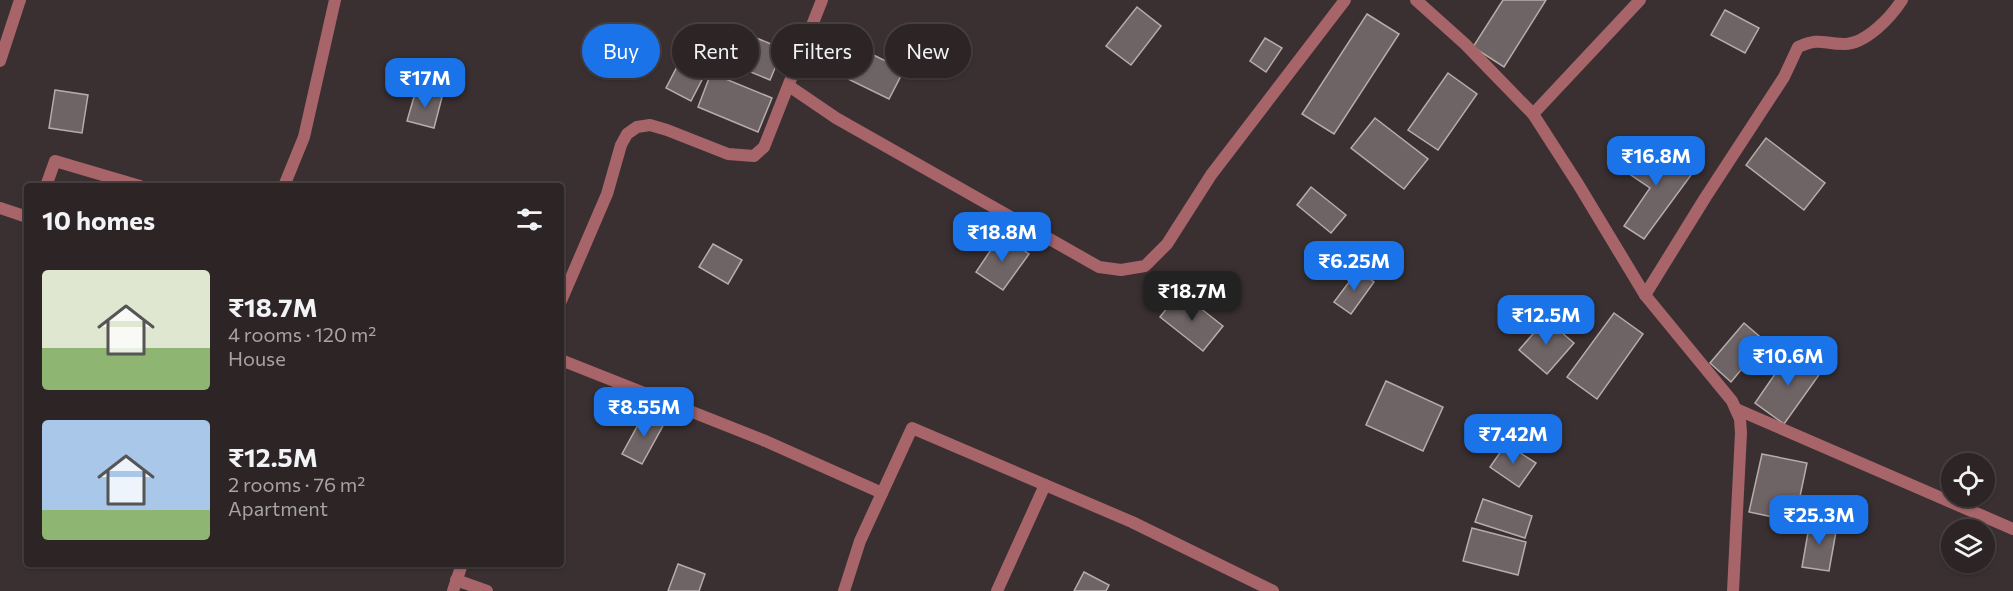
<!DOCTYPE html>
<html lang="en">
<head>
<meta charset="utf-8">
<style>
  body { margin:0; font-family:Commissioner,sans-serif; background:#383032; color:#f1f3f6; height:100vh; display:flex; flex-direction:column; font-size:22px; white-space:nowrap }
  * { box-sizing:border-box; margin:0 }
  p { font-size:20px; color:#a6a4a7 }
  .icon { flex:none; width:33px; height:33px; fill:none; stroke:currentColor; stroke-width:2; stroke-linecap:round; stroke-linejoin:round }
  .map { position:relative; flex:1; overflow:hidden }
  .drawer { position:absolute; left:24px; top:183px; width:540px; height:384px; display:flex; flex-direction:column; background:#2c2425; border-radius:6px; box-shadow:0 2px 4px #0004,0 0 0 2px #484142 }
  .drawer>* { flex:none }
  .banner { position:absolute; left:582px; top:24px; width:570px; height:54px; display:flex; gap:12px }
  .controls { position:absolute; left:1941px; top:453px; display:grid; gap:12px }
  .controls a { display:grid; place-items:center; width:54px; height:54px; border-radius:50%; background:#2c2425; box-shadow:0 2px 4px #0004,0 0 0 2px #484142; font-size:30px }
  .price { position:absolute; translate:-50% -51px; padding:0 14px; border-radius:12px; background:#1a73e8; color:#fff; font-size:20px; line-height:39px; filter:drop-shadow(0 2px 3px #0008) }
  .price::after { content:''; position:absolute; left:50%; top:36px; width:18px; height:14px; margin-left:-9px; background:inherit; clip-path:polygon(0 0,100% 0,50% 100%) }
  .price.current { background:#222; color:#fff }
  ul { padding:0; list-style:none }
  li { display:flex; align-items:center; gap:18px; height:150px; padding:0 18px }
  li span { display:grid; place-items:center; flex:none; width:168px; height:120px; border-radius:6px; color:#555 }
  li>.icon { margin-inline-start:auto }
  span .icon { width:72px; height:72px; fill:#fffc; stroke-width:1 }
  li b { font-size:26px }
  h2 { display:flex; justify-content:space-between; align-items:center; height:72px; padding:0 18px; font-size:26px }
  .tag { padding:0 21px; border-radius:27px; background:#2c2425; box-shadow:0 2px 4px #0004,0 0 0 2px #484142; font-size:21px; line-height:54px }
  .tag.current { background:#1a73e8; color:#fff }
  .map>svg:first-child { display:block }
  .building { fill:#6f6465; stroke:#b8abac; stroke-width:1.5 }
  .lines { fill:none; stroke-linecap:round; stroke-linejoin:round }
  .minor { stroke:#a7656a; stroke-width:12 }
  .tertiary { stroke:#a7656a; stroke-width:12 }
</style>
</head>
<body>
<div class="map">
<svg width="2013" height="591" viewBox="0 0 2013 591">
  <rect width="100%" height="100%" fill="#3a3031"/>
  <!-- building -->
  <g class="building">
    <path d="M1503 0H1546L1504 67 1473 47Z"/>
    <path d="M1137 7 1161 26 1131 65 1106 46Z"/>
    <path d="M1725 10 1759 28 1745 53 1711 35Z"/>
    <path d="M1367 14 1399 34 1334 134 1302 114Z"/>
    <path d="M730 27 783 49 770 80 717 58Z"/>
    <path d="M821 29 904 70 889 99 807 59Z"/>
    <path d="M1265 38 1282 48 1266 72 1250 61Z"/>
    <path d="M681 59 706 72 691 101 666 88Z"/>
    <path d="M711 73 772 98 758 132 698 107Z"/>
    <path d="M1448 73 1477 94 1438 150 1408 130Z"/>
    <path d="M55 90 88 95 82 133 49 128Z"/>
    <path d="M416 90 442 97 434 128 407 121Z"/>
    <path d="M1375 118 1428 159 1404 189 1351 148Z"/>
    <path d="M1766 138 1825 183 1804 210 1746 165Z"/>
    <path d="M1651 141 1694 171 1644 239 1624 226 1650 188 1628 173Z"/>
    <path d="M1311 187 1346 215 1331 233 1297 205Z"/>
    <path d="M1001 235 1029 254 1003 290 976 272Z"/>
    <path d="M713 244 742 260 728 284 699 267Z"/>
    <path d="M1358 270 1374 282 1351 314 1334 302Z"/>
    <path d="M1180 292 1223 326 1203 351 1160 317Z"/>
    <path d="M1614 313 1643 334 1597 399 1567 377Z"/>
    <path d="M1546 319 1574 343 1547 374 1519 350Z"/>
    <path d="M1744 323 1765 341 1731 382 1710 363Z"/>
    <path d="M1791 351 1821 372 1784 424 1755 403Z"/>
    <path d="M1386 381 1443 407 1423 451 1366 425Z"/>
    <path d="M645 412 665 422 642 464 622 454Z"/>
    <path d="M1506 444 1536 463 1519 487 1490 467Z"/>
    <path d="M1762 454 1807 463 1798 506 1782 503 1778 518 1749 512Z"/>
    <path d="M1483 499 1532 516 1525 538 1475 522Z"/>
    <path d="M1810 521 1837 526 1829 571 1802 567Z"/>
    <path d="M1472 528 1526 542 1518 575 1463 561Z"/>
    <path d="M678 564 705 574 699 591H668Z"/>
    <path d="M1084 572 1109 585 1106 591H1074Z"/>
  </g>
  <g class="lines">
    <!-- minor -->
    <g class="minor">
      <path d="M0 61 20 0"/>
      <path d="M789 86 836 118 1099 267 1121 270 1145 266 1167 244 1211 175 1345 0"/>
      <path d="M1533 114 1640 0"/>
      <path d="M46 186 55 161 140 186"/>
      <path d="M284 186 304 137 335 0"/>
      <path d="M0 208 27 217"/>
      <path d="M1645 295 1705 198 1784 77 1798 47C1821 37 1822 44 1844 44 1866 44 1891 17 1902 0"/>
      <path d="M561 301 607 194 621 145 627 134 637 127 650 125 667 130 728 154 754 156 764 147 822 0"/>
      <path d="M561 360 763 440 882 493"/>
      <path d="M1736 409 2013 529"/>
      <path d="M456 580 487 591"/>
      <path d="M453 591 462 564"/>
      <path d="M844 591 860 541 912 428 1132 522 1273 591"/>
      <path d="M997 591 1045 485"/>
    </g>
    <!-- tertiary -->
    <path class="tertiary" d="M1416 0 1465 44 1533 114 1578 184 1645 295 1732 401 1740 419 1741 433 1733 591"/>
  </g>
</svg>
<div class="controls">
<a><svg class="icon" aria-label="locate" viewBox="0 0 24 24"><circle cx="12" cy="12" r="6"/><path d="M12 2v4M12 18v4M2 12h4M18 12h4"/></svg></a>
<a><svg class="icon" aria-label="layers" viewBox="0 0 24 24"><path d="M12 4l9 5-9 5-9-5zM3 14l9 5 9-5"/></svg></a>
</div>
<b class="price" style="left:425px;top:109px">₹17M</b>
<b class="price" style="left:1656px;top:187px">₹16.8M</b>
<b class="price" style="left:1002px;top:263px">₹18.8M</b>
<b class="price" style="left:1354px;top:292px">₹6.25M</b>
<b class="price current" style="left:1192px;top:322px">₹18.7M</b>
<b class="price" style="left:1546px;top:346px">₹12.5M</b>
<b class="price" style="left:1788px;top:387px">₹10.6M</b>
<b class="price" style="left:644px;top:438px">₹8.55M</b>
<b class="price" style="left:1513px;top:465px">₹7.42M</b>
<b class="price" style="left:1819px;top:546px">₹25.3M</b>
<div class="banner">
<a class="tag current">Buy</a>
<a class="tag">Rent</a>
<a class="tag">Filters</a>
<a class="tag">New</a>
</div>
<section class="drawer">
<h2>10 homes<svg class="icon" aria-label="filters" viewBox="0 0 24 24"><path d="M4 7h16M4 17h16"/><circle cx="9" cy="7" r="2"/><circle cx="15" cy="17" r="2"/></svg></h2>
<ul>
<li><span style="background:linear-gradient(#dfe7d0 65%,#8fb573 0)"><svg class="icon" aria-label="home" viewBox="0 0 24 24"><path d="M3 11l9-7 9 7M6 9v11h12V9"/></svg></span><div><b>₹18.7M</b><p>4 rooms · 120 m²</p><p>House</p></div></li>
<li><span style="background:linear-gradient(#a9c7e8 75%,#8fb573 0)"><svg class="icon" aria-label="home" viewBox="0 0 24 24"><path d="M3 11l9-7 9 7M6 9v11h12V9"/></svg></span><div><b>₹12.5M</b><p>2 rooms · 76 m²</p><p>Apartment</p></div></li>
</ul>
</section>
</div>
</body>
</html>
